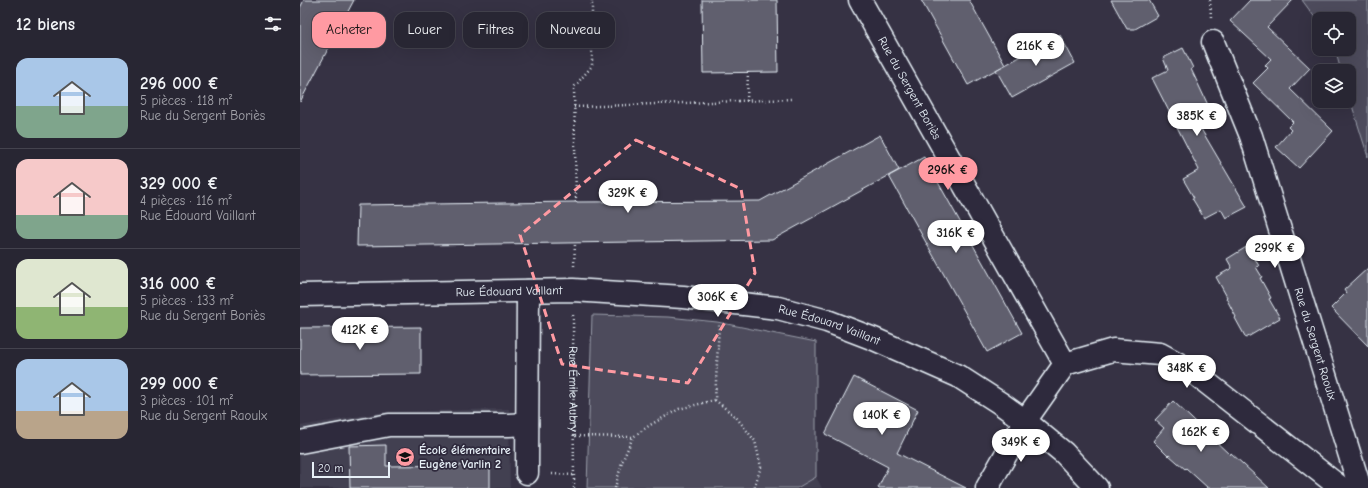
<!DOCTYPE html>
<html lang="fr">
<head>
<meta charset="utf-8">
<style>
  body { margin:0; font-family:"Comic Neue",sans-serif; background:#302e3b; color:#f1f3f6; height:100vh; display:flex; flex-direction:column; font-size:15px; white-space:nowrap }
  * { box-sizing:border-box; margin:0 }
  p { font-size:13px; color:#a5a5ac }
  .icon { flex:none; width:22px; height:22px; fill:none; stroke:currentColor; stroke-width:2; stroke-linecap:round; stroke-linejoin:round }
  .map { position:relative; flex:1; overflow:hidden }
  .details { display:flex; flex-direction:column; background:#282633; width:300px }
  .details>* { flex:none }
  .guide { position:absolute; left:12px; top:12px; width:380px; height:36px; display:flex; gap:8px }
  .controls { position:absolute; left:1012px; top:12px; display:grid; gap:8px }
  .controls a { display:grid; place-items:center; width:44px; height:44px; border-radius:8px; background:#282633; box-shadow:0 4px 16px #0002,0 0 0 1px #44434e; font-size:20px }
  .scale { position:absolute; left:12px; bottom:10px; width:78px; box-sizing:border-box; padding-left:4px; border:2px solid #e8f1f8; border-top:0; font-size:11px; line-height:14px; white-space:nowrap; color:#e8f1f8; -webkit-text-stroke:3px #2f2a3d; paint-order:stroke }
  .price { position:absolute; translate:-50% -34px; padding:0 9px; border-radius:14px; background:#fff; color:#222; font-size:13px; line-height:26px; filter:drop-shadow(0 1px 2px #0008) }
  .price::after { content:''; position:absolute; left:50%; top:24px; width:12px; height:9px; margin-left:-6px; background:inherit; clip-path:polygon(0 0,100% 0,50% 100%) }
  .price.on { background:#ff9aa2; color:#111 }
  ul { padding:0; list-style:none }
  li { display:flex; align-items:center; gap:12px; height:100px; padding:0 16px }
  li+li { border-top:1px solid #44434e }
  li span { display:grid; place-items:center; flex:none; width:112px; height:80px; border-radius:12px; color:#555 }
  li>.icon { margin-inline-start:auto }
  span .icon { width:48px; height:48px; fill:#fffc; stroke-width:1 }
  li b { font-size:17px }
  h2 { display:flex; justify-content:space-between; align-items:center; height:48px; padding:0 16px; font-size:17px }
  .pill { padding:0 14px; border-radius:12px; background:#282633; box-shadow:0 4px 16px #0002,0 0 0 1px #44434e; font-size:14px; line-height:36px }
  .pill.on { background:#ff9aa2; color:#111 }
  main { display:flex; flex:1; min-height:0 }
  .map>svg:first-child { display:block }
  .built { fill:#433f51 }
  .green { fill:#4d4b5c; stroke:#9a9eaa }
  .building { fill:#605e6e; stroke:#e8f1f8 }
  .lines { fill:none; stroke-linecap:round; stroke-linejoin:round }
  .minor-casing { stroke:#e8f1f8; stroke-width:25 }
  .path { stroke:#e8f1f8; stroke-width:2.5; stroke-dasharray:1 3; stroke-linecap:butt }
  .minor { stroke:#2f2a3d; stroke-width:22 }
  .marked { fill:none; stroke:#ff9aa2; stroke-width:3; stroke-dasharray:8 5; stroke-linejoin:round }
  .labels { text-anchor:middle; dominant-baseline:central; stroke-width:3.5; stroke-linejoin:round; paint-order:stroke }
  .street-label { font-size:12px; fill:#e8f1f8; stroke:#2f2a3d }
  .poi-label { font-size:12px; font-weight:bold; fill:#e8f1f8; stroke:#2f2a3d; text-anchor:start }
</style>
</head>
<body>
<main>
<section class="details">
<h2>12 biens<svg class="icon" aria-label="filters" viewBox="0 0 24 24"><path d="M4 7h16M4 17h16"/><circle cx="9" cy="7" r="2"/><circle cx="15" cy="17" r="2"/></svg></h2>
<ul>
<li><span style="background:linear-gradient(#a9c7e8 60%,#7fa58c 0)"><svg class="icon" aria-label="home" viewBox="0 0 24 24"><path d="M3 11l9-7 9 7M6 9v11h12V9"/></svg></span><div><b>296 000 €</b><p>5 pièces · 118 m²</p><p>Rue du Sergent Boriès</p></div></li>
<li><span style="background:linear-gradient(#f6c9c9 70%,#7fa58c 0)"><svg class="icon" aria-label="home" viewBox="0 0 24 24"><path d="M3 11l9-7 9 7M6 9v11h12V9"/></svg></span><div><b>329 000 €</b><p>4 pièces · 116 m²</p><p>Rue Édouard Vaillant</p></div></li>
<li><span style="background:linear-gradient(#dfe7d0 60%,#8fb573 0)"><svg class="icon" aria-label="home" viewBox="0 0 24 24"><path d="M3 11l9-7 9 7M6 9v11h12V9"/></svg></span><div><b>316 000 €</b><p>5 pièces · 133 m²</p><p>Rue du Sergent Boriès</p></div></li>
<li><span style="background:linear-gradient(#a9c7e8 65%,#b9a48a 0)"><svg class="icon" aria-label="home" viewBox="0 0 24 24"><path d="M3 11l9-7 9 7M6 9v11h12V9"/></svg></span><div><b>299 000 €</b><p>3 pièces · 101 m²</p><p>Rue du Sergent Raoulx</p></div></li>
</ul>
</section>
<div class="map">
<svg width="1068" height="488" viewBox="0 0 1068 488">
  <rect width="100%" height="100%" fill="#363244"/>
  <filter id="ink" filterUnits="userSpaceOnUse"><feTurbulence type="fractalNoise" baseFrequency=".025" numOctaves="2"/><feDisplacementMap in="SourceGraphic" scale="8" xChannelSelector="R" yChannelSelector="G"/><feConvolveMatrix kernelMatrix="1 2 1 2 8 2 1 2 1" color-interpolation-filters="sRGB"/></filter>
  <g filter="url(#ink)">
    <!-- built -->
    <g class="built">
      <path d="M209 409 210 488H0V426L84 412Z"/>
      <path d="M516 477 522 488H497Z"/>
    </g>
    <!-- green -->
    <g class="green">
      <path d="M1002 0H1068V157L1049 96V71H1041L1035 49H1049V19H1019V23Z"/>
      <path d="M292 315 368 317 417 322 516 342V477L497 488H287Z"/>
    </g>
    <!-- building -->
    <g class="building">
      <path d="M4 0H54L0 102V8Z"/>
      <path d="M402 0H477L478 72 403 73Z"/>
      <path d="M621 0H669L705 65 668 85Z"/>
      <path d="M811 0H849L858 16 835 29H827Z"/>
      <path d="M950 0H993L967 27 1010 68 990 89 1033 131 999 168 976 147 991 130 988 127 993 122 953 83 968 68 965 65 971 59 930 21Z"/>
      <path d="M760 35 775 63 712 98 696 70Z"/>
      <path d="M883 48 893 68 891 69 916 122 901 129 947 207 926 218 921 209 904 218 892 198H894L883 179 899 170 852 78 868 70 863 58Z"/>
      <path d="M580 135 599 170 472 240 57 246 58 205 276 202 460 201Z"/>
      <path d="M624 157 722 333 687 352 589 176Z"/>
      <path d="M948 246 959 266 956 267 962 277 960 278 971 298 969 299 980 318 946 338 935 318 936 317 926 298 927 297 916 277 932 268 927 259Z"/>
      <path d="M1068 268V346L1031 308 1046 293 1044 290Z"/>
      <path d="M121 327V374L0 375V328Z"/>
      <path d="M554 377 618 410 597 453 666 488H578L588 467 525 434Z"/>
      <path d="M873 401 930 455 931 453 969 488H908L886 468 885 469 869 455 868 456 853 441 864 428 855 420Z"/>
      <path d="M86 445V466L190 465V488H50L49 446Z"/>
    </g>
    <g class="lines">
      <!-- minor casing -->
      <g class="minor-casing">
        <g id="minor">
          <path id="s2" d="M560 0 765 364"/>
          <path id="s3" d="M913 42 951 136 1060 488"/>
          <path id="s4" d="M0 295 273 290 383 297 478 308 527 321 574 339 658 376 700 403 725 421 764 453 797 488"/>
          <path d="M0 442 89 425H209L227 424"/>
          <path d="M227 473 228 291"/>
          <path d="M687 488 725 421 765 364 813 350 860 354 893 372 1041 488"/>
        </g>
      </g>
      <!-- path -->
      <g class="path">
        <path d="M910 0 911 17"/>
        <path d="M447 101 448 72"/>
        <path d="M274 107 493 99"/>
        <path d="M276 202 274 87 292 66V0"/>
        <path d="M274 266 275 244"/>
        <path id="s1" d="M273 315 274 488"/>
        <path d="M415 400 436 417 455 441 461 467 454 488"/>
        <path d="M275 436 333 437"/>
        <path d="M252 474 274 475"/>
        <path d="M315 488 322 462 333 437 350 425 379 409 415 400 419 325"/>
      </g>
      <!-- minor -->
      <use href="#minor" class="minor"/>
    </g>
  </g>
  <!-- marked area -->
  <path class="marked" d="M336 140 441 189 455 273 388 383 262 364 220 235Z"/>
  <!-- icons -->
  <defs>
    <g id="school-disc" transform="scale(1)"><circle r="9.5" fill="#ff9aa2" stroke="#2f2a3d"/><path d="M0-5L7-2L0 1L-7-2ZM-4 1L0 2.5L4 1V4Q0 6-4 4Z" fill="#111"/></g>
  </defs>
  <g fill-rule="evenodd">
    <use href="#school-disc" x="105" y="457"/>
  </g>
  <g class="labels">
    <!-- street labels -->
    <g class="street-label">
      <text stroke="none"><textPath href="#s2" startOffset="101">Rue du Sergent Boriès</textPath></text>
      <text stroke="none"><textPath href="#s4" startOffset="209">Rue Édouard Vaillant</textPath></text>
      <text stroke="none"><textPath href="#s4" startOffset="533">Rue Édouard Vaillant</textPath></text>
      <text stroke="none"><textPath href="#s3" startOffset="319">Rue du Sergent Raoulx</textPath></text>
      <text stroke="none"><textPath href="#s1" startOffset="74">Rue Émile Aubry</textPath></text>
    </g>
    <!-- poi labels -->
    <g class="poi-label">
      <text x="119" y="450">École élémentaire<tspan x="119" dy="14">Eugène Varlin 2</tspan></text>
    </g>
  </g>
</svg>
<div class="controls">
<a><svg class="icon" aria-label="locate" viewBox="0 0 24 24"><circle cx="12" cy="12" r="6"/><path d="M12 2v4M12 18v4M2 12h4M18 12h4"/></svg></a>
<a><svg class="icon" aria-label="layers" viewBox="0 0 24 24"><path d="M12 4l9 5-9 5-9-5zM3 14l9 5 9-5"/></svg></a>
</div>
<div class="scale">20 m</div>
<b class="price" style="left:736px;top:67px">216K €</b>
<b class="price" style="left:897px;top:137px">385K €</b>
<b class="price on" style="left:648px;top:191px">296K €</b>
<b class="price" style="left:328px;top:214px">329K €</b>
<b class="price" style="left:656px;top:254px">316K €</b>
<b class="price" style="left:975px;top:269px">299K €</b>
<b class="price" style="left:418px;top:318px">306K €</b>
<b class="price" style="left:60px;top:351px">412K €</b>
<b class="price" style="left:887px;top:389px">348K €</b>
<b class="price" style="left:582px;top:436px">140K €</b>
<b class="price" style="left:901px;top:453px">162K €</b>
<b class="price" style="left:721px;top:463px">349K €</b>
<div class="guide">
<a class="pill on">Acheter</a>
<a class="pill">Louer</a>
<a class="pill">Filtres</a>
<a class="pill">Nouveau</a>
</div>
</div>
</main>
</body>
</html>
